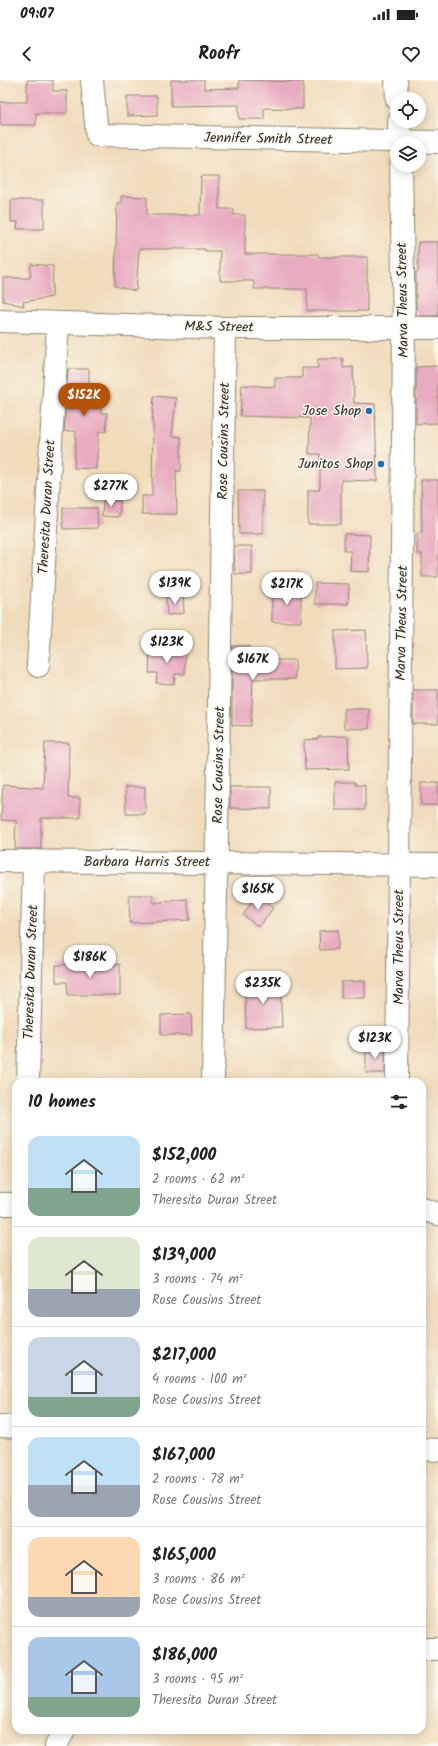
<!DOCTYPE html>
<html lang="en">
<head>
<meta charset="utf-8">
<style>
  body { margin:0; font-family:Kalam,sans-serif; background:#f2f2f2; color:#222; height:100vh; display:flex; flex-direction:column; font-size:15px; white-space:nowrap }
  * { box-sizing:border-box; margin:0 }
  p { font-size:13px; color:#767676 }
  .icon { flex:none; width:22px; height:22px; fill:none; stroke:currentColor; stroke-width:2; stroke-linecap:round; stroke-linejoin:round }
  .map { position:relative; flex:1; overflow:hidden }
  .details { position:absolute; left:12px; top:998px; width:414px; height:656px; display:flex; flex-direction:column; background:#fff; border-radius:12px; box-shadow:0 2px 10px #0003 }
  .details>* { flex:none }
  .fabs { position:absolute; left:390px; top:12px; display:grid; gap:8px }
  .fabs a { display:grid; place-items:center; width:36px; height:36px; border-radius:50%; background:#fff; box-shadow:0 2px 10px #0003; font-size:20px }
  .price { position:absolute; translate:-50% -34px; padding:0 9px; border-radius:14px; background:#fff; color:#222; font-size:13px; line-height:26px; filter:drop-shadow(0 1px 2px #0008) }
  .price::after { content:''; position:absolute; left:50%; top:24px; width:12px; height:9px; margin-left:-6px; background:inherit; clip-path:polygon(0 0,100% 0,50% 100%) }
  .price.selected { background:#b45309; color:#fff }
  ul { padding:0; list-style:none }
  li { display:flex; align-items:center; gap:12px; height:100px; padding:0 16px }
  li+li { border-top:1px solid #e0e0e0 }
  li span { display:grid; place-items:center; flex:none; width:112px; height:80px; border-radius:12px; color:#555 }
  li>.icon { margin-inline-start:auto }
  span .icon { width:48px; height:48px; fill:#fffc; stroke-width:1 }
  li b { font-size:17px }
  h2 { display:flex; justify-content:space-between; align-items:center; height:48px; padding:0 16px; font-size:17px }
  .status { display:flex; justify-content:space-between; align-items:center; height:28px; padding:0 20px; background:#fff; direction:ltr }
  .status svg { height:11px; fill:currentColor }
  header { display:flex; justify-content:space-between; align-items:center; height:52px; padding:0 16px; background:#fff; font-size:18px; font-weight:600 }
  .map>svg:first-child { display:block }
  .building { fill:#e8abc1 }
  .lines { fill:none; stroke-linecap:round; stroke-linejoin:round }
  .minor-casing { stroke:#8e8473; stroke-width:24 }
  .minor { stroke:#fff; stroke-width:22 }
  .poi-dot { fill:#1f6fb2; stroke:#fbf7ec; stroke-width:1.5 }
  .labels { text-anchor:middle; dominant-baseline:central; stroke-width:3; stroke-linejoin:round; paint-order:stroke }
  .street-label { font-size:14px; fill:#2b2b2b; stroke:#fbf7ec }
  .poi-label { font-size:14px; fill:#2b2b2b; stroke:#fbf7ec; text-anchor:end }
</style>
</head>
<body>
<div class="status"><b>09:07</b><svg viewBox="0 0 49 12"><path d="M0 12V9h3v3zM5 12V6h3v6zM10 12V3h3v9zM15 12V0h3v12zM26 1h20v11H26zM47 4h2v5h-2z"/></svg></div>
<header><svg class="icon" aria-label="back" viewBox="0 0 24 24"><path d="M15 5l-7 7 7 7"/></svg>Roofr<svg class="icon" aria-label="heart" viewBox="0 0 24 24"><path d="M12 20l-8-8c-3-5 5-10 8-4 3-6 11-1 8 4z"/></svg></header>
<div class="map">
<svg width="438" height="1666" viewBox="0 0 438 1666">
  <rect width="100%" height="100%" fill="#fbf7ec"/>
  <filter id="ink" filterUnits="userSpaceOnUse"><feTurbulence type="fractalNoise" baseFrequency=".025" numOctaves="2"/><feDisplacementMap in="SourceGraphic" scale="8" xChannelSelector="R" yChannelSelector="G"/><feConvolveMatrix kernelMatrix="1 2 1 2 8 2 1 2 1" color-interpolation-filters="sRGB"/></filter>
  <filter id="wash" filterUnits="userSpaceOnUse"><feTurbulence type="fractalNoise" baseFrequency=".012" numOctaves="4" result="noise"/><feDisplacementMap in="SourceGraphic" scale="16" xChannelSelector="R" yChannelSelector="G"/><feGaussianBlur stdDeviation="0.9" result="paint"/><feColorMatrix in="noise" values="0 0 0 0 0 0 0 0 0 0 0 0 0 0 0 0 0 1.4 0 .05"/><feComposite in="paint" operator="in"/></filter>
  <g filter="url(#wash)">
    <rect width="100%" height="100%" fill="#f0dcbb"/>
    <g id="blocks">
      <!-- building -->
      <g class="building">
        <path d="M27 0H53V11H67V33H36V45H0V22H27Z"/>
        <path d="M171 0H204V9L239 8V0L303 2V29L264 28V39H239V25L171 26Z"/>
        <path d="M127 16H157V35L127 36Z"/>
        <path d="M201 96H219V129H234V135H245V174H318V177H367V231H307V209H254V201H220V171H205V169H139L136 211 115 206 117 123H121V116L147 117V135H200Z"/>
        <path d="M11 120H44V149H17L18 142H11Z"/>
        <path d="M418 162H438V236H416V192H418Z"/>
        <path d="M31 184 53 186 52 217 23 222 24 226 3 221V198H30Z"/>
        <path d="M318 279H343V288L353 287 354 323 375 324 377 401 341 400V444H308V410H319L320 406V374H309L310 338 240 336 242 305 275 307V298H302V288H318Z"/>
        <path d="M438 286V343L416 344V287Z"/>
        <path d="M68 289H89V306L101 307V333H107L106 352 99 351 96 389 74 388 76 351H64Z"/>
        <path d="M154 316 176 318 172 356 181 357V391H176L177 434H142V416H152L153 344 152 343Z"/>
        <path d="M421 400H438V497H422V474H417V453H422Z"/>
        <path d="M238 411H263V454H239Z"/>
        <path d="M103 420 120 421 119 437 102 436Z"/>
        <path d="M63 428H97L98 448 63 449Z"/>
        <path d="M344 454 370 455 369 492 350 491 351 471H344Z"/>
        <path d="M234 466H252V494H235Z"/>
        <path d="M315 503 349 504 348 524H315Z"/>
        <path d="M301 510V542H272V511Z"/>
        <path d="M183 516 184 533 167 535 166 517Z"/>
        <path d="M366 550 367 588 335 589V551Z"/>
        <path d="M232 566H249V580H295V599H253L251 646 232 645Z"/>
        <path d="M150 568 185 569V594H175L174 604 156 603 157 593H149Z"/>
        <rect x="413" y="610" width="25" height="34"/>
        <path d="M344 629H369V649L344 648Z"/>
        <path d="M348 656 349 689 305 690 304 660 318 659V657Z"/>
        <path d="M45 663H69L68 718H80V738H41V769H15L16 741 1 740 3 705 43 708Z"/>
        <path d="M335 702H355V705H365V730H335Z"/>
        <rect x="421" y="703" width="17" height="22"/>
        <path d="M125 707H145V734H126Z"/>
        <path d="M230 707H271V729L230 728Z"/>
        <path d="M129 815H153V823L187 819 190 840 130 843Z"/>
        <path d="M256 816 273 828 259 847 243 835Z"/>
        <path d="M338 850V869L320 870 319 851Z"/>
        <path d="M120 884V915H68L67 902H56V885Z"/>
        <path d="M365 901V918H341V902Z"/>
        <path d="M280 902 282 947 246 948 245 903Z"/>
        <path d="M191 934 192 955H161V935Z"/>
        <path d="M366 967 385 968V993H366Z"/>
      </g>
    </g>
  </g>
  <g filter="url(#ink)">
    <use href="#blocks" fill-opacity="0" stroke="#8e8473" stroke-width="1"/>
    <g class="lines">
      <!-- minor casing -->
      <g class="minor-casing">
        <g id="minor">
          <path d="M92 0 97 55 438 62"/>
          <path d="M396 0 397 19"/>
          <path d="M399 41 400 63"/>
          <path d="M0 241 225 248H438"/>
          <path d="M38 586 58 244"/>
          <path d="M0 781 438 785"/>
          <path d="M28 1002 34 781"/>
          <path d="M213 1002 225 248"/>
          <path d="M397 1002 404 248 401 85"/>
          <path d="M0 1124H16"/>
          <path d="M422 1129 438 1134"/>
          <path d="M0 1346 16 1347"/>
          <path d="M422 1369 438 1370"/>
          <path d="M422 1569H438"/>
          <path d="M56 1666 64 1650"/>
        </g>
      </g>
      <!-- minor -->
      <use href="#minor" class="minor"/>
    </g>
  </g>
  <!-- markers -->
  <g class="poi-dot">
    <circle cx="369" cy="331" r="4"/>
    <circle cx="381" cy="384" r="4"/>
  </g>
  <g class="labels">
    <!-- street labels -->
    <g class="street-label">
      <text transform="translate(268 59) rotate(1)">Jennifer Smith Street</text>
      <text transform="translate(403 220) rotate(-91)">Marva Theus Street</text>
      <text transform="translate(219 247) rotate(1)">M&amp;S Street</text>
      <text transform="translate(224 361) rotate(-89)">Rose Cousins Street</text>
      <text transform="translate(47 427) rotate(-87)">Theresita Duran Street</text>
      <text transform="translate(402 543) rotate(-89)">Marva Theus Street</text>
      <text transform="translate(219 685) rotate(-89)">Rose Cousins Street</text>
      <text x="147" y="782">Barbara Harris Street</text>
      <text transform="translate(399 867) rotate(-90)">Marva Theus Street</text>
      <text transform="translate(31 892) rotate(-88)">Theresita Duran Street</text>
    </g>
    <!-- poi labels -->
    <g class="poi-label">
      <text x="361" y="331">Jose Shop</text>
      <text x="373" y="384">Junitos Shop</text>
    </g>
  </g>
</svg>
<div class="fabs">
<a><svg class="icon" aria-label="locate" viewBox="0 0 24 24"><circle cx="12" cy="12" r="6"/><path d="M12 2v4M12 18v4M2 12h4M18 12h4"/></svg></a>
<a><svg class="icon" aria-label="layers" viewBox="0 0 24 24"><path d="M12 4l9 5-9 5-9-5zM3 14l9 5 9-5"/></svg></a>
</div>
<b class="price selected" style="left:84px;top:337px">$152K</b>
<b class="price" style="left:111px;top:428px">$277K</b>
<b class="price" style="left:175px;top:525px">$139K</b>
<b class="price" style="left:287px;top:526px">$217K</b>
<b class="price" style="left:167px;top:584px">$123K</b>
<b class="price" style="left:253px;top:601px">$167K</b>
<b class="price" style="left:258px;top:831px">$165K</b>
<b class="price" style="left:90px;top:899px">$186K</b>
<b class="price" style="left:263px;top:925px">$235K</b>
<b class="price" style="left:375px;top:980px">$123K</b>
<section class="details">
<h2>10 homes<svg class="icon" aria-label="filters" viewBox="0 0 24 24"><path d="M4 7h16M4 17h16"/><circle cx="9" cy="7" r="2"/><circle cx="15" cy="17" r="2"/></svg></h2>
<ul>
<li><span style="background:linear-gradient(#bfe0f5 65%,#7fa58c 0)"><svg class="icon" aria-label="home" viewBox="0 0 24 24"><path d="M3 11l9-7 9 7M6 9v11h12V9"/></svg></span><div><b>$152,000</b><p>2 rooms · 62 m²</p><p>Theresita Duran Street</p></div></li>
<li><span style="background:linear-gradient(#dfe7d0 65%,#9aa5b1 0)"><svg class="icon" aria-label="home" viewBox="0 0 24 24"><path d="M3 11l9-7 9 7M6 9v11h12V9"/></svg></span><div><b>$139,000</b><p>3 rooms · 74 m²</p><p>Rose Cousins Street</p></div></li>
<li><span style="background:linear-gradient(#c9d6e8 75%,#7fa58c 0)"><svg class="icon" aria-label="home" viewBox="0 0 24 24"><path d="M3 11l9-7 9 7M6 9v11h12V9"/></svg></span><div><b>$217,000</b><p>4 rooms · 100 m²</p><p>Rose Cousins Street</p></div></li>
<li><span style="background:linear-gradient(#bfe0f5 60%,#9aa5b1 0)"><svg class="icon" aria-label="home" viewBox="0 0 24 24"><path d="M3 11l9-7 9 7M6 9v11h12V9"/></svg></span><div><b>$167,000</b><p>2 rooms · 78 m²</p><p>Rose Cousins Street</p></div></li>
<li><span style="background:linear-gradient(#ffd9b3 75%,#9aa5b1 0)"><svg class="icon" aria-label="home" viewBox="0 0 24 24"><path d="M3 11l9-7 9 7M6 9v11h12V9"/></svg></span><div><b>$165,000</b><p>3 rooms · 86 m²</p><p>Rose Cousins Street</p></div></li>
<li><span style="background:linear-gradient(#a9c7e8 75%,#7fa58c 0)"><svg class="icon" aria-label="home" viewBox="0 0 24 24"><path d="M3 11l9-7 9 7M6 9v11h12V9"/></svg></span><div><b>$186,000</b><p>3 rooms · 95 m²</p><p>Theresita Duran Street</p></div></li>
</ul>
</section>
</div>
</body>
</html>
